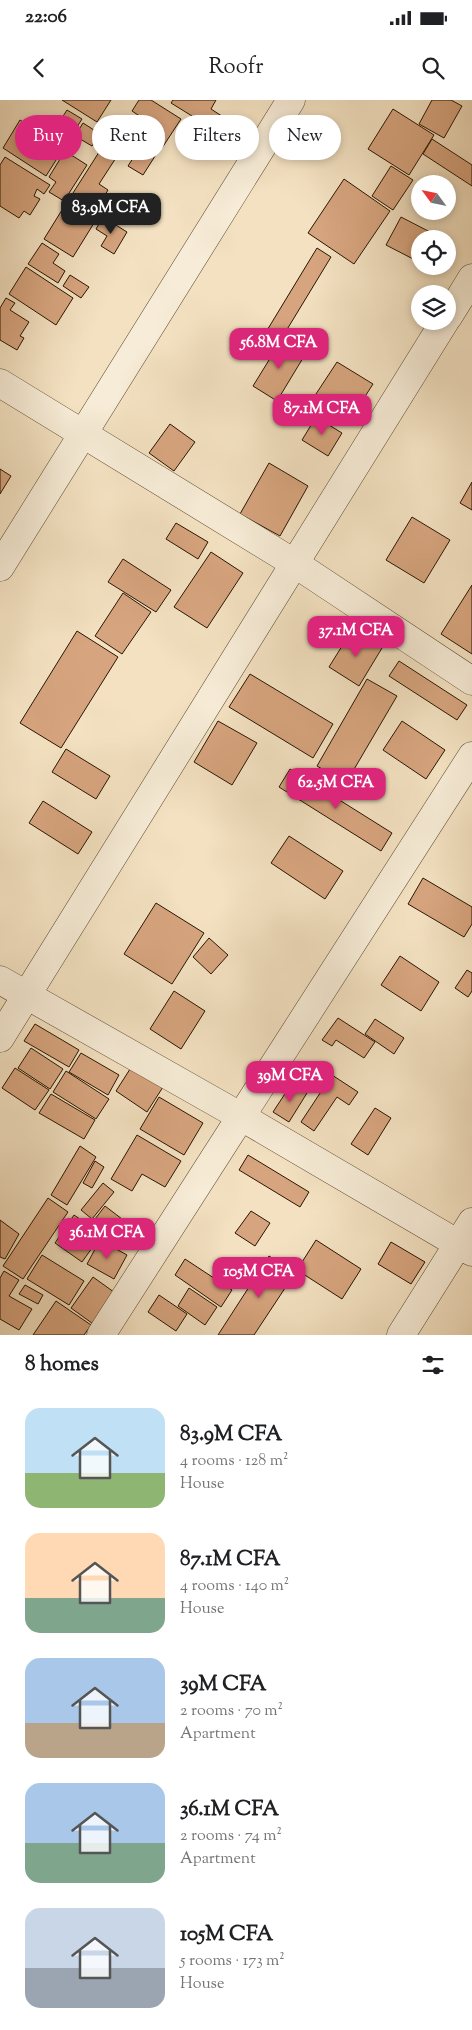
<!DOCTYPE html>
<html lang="en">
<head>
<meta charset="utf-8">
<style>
  body { margin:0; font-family:"Sorts Mill Goudy",serif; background:#f6f6f6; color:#202124; height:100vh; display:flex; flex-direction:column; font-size:19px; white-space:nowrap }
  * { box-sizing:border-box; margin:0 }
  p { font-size:16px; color:#757577 }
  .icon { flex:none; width:28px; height:28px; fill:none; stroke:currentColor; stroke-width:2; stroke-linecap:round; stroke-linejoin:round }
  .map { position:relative; height:1235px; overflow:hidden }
  .sheet { display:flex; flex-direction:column; background:#fff; flex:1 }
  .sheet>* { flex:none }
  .hud { position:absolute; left:15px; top:15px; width:442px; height:45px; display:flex; gap:10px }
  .needle { width:32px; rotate:303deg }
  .buttons { position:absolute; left:411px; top:75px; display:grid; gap:10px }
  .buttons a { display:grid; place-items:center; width:45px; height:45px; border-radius:50%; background:#fff; box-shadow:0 2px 8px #0003; font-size:25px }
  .price { position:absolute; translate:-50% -42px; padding:0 11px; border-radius:10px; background:#db2777; color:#fff; font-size:16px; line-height:32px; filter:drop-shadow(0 1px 2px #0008) }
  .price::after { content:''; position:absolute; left:50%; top:30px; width:15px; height:11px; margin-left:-8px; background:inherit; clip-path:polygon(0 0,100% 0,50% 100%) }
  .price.active { background:#222; color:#fff }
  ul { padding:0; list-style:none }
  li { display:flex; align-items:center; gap:15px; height:125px; padding:0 25px }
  li span { display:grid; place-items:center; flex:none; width:140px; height:100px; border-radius:15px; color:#555 }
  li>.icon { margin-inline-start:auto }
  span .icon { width:60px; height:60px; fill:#fffc; stroke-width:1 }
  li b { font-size:21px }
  h2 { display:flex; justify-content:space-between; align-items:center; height:60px; padding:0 25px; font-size:21px }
  .tag { padding:0 18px; border-radius:22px; background:#fff; box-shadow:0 2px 8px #0003; font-size:18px; line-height:45px }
  .tag.active { background:#db2777; color:#fff }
  .status { display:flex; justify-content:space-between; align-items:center; height:35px; padding:0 25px; background:#fff; direction:ltr }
  .status svg { height:14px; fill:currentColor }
  header { display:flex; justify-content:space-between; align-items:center; height:65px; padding:0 25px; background:#fff; font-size:22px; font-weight:600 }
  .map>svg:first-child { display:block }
  .building { fill:#d6a47e; stroke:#291600 }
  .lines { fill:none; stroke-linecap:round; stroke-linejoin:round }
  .minor-casing { stroke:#5c4930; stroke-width:29 }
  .minor { stroke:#f7ecd7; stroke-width:28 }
</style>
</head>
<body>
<div class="status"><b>22:06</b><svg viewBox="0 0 49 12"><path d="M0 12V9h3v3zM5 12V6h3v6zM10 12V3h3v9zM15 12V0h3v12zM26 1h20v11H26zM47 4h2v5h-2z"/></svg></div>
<header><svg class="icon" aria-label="back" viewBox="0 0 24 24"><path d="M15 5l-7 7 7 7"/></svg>Roofr<svg class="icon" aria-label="search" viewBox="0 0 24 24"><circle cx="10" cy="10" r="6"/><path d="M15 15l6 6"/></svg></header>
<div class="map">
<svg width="472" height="1235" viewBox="0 0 472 1235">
  <rect width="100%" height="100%" fill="#f3e1c1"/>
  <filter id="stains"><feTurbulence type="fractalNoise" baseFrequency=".004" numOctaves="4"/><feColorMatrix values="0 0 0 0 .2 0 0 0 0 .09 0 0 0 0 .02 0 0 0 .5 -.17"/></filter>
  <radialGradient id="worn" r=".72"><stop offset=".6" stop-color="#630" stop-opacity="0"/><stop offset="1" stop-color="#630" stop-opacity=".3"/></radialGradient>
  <!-- building -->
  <g class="building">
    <path d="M62 0H111L97 22Z"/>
    <path d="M139 0H151L181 19 162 48 142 36 147 28 138 22 141 17 132 11Z"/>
    <path d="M173 0H216L211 9 234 24 226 37 171 3Z"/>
    <path d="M432 0H451L462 6 444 38 419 24Z"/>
    <path d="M393 9 434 35 409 75 368 49Z"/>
    <path d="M67 10 82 19 46 76 3 48 20 20 49 38Z"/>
    <path d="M83 23 105 37 100 44 96 41 92 46 75 36Z"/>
    <path d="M108 38 123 47 99 84 108 90 97 108 73 93Z"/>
    <path d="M432 39 472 65V86L423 54Z"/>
    <path d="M142 44 157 53 143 75 128 66Z"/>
    <path d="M65 51 87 65 64 101 49 92 56 82 49 77Z"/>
    <path d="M5 57 50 85 44 94 37 89 34 96 40 99 30 115 24 111 19 118 0 106V65Z"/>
    <path d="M391 66 413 80 393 110 372 96Z"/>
    <path d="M344 79 390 111 354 164 308 133Z"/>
    <path d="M70 97 99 115 73 157 44 139Z"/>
    <path d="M103 117 127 132 114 154 101 146 107 136 96 129Z"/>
    <path d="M401 117 432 133 429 139H420V156L417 161 386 145Z"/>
    <path d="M42 143 59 154 53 163 65 171 58 183 28 164Z"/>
    <path d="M317 148 331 157 280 241 266 232Z"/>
    <path d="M26 167 73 198 56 225 9 194Z"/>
    <path d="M70 175 89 187 81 198 63 186Z"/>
    <path d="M6 198 15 203 10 210 29 222 20 236 24 238 17 250 0 240V208Z"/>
    <path d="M282 239 306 253 277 301 253 286Z"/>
    <path d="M337 262 373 284 350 320 314 297Z"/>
    <path d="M316 317 342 333 328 356 302 340Z"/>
    <path d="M170 324 195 342 174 371 149 353Z"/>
    <path d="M269 363 308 386 280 436 240 414Z"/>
    <path d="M0 369 11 376 0 394Z"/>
    <path d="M472 382V410L460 403Z"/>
    <path d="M412 417 450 440 424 483 386 460Z"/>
    <path d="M176 423 208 442 198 459 166 439Z"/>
    <path d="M211 452 243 473 207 528 174 507Z"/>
    <path d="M123 459 171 490 156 512 108 482Z"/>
    <path d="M472 485V554L441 534Z"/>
    <path d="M123 493 151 512 122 554 95 536Z"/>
    <path d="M352 530 382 548 359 586 329 567Z"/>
    <path d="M77 531 118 557 61 648 20 623Z"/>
    <path d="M399 561 467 605 457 620 389 576Z"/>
    <path d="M250 574 333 624 313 658 229 607Z"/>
    <path d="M367 579 397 596 346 683 317 666Z"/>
    <path d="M218 621 257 643 232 685 194 662Z"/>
    <path d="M402 621 445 650 426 679 383 650Z"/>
    <path d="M66 649 110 676 96 699 52 672Z"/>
    <path d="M290 669 392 733 381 751 279 687Z"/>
    <path d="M43 701 92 732 78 754 29 723Z"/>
    <path d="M289 736 343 771 325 799 271 763Z"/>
    <path d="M423 778 472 807V824L464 837 408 804Z"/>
    <path d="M156 803 204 833 172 884 124 854Z"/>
    <path d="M209 838 228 855 211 874 193 857Z"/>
    <path d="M400 856 439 882 421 911 381 885Z"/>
    <path d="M467 870 472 873V891L468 897 455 888Z"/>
    <path d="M174 891 205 911 181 949 150 929Z"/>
    <path d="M338 918 375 942 364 958 336 940 332 946 322 940Z"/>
    <path d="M375 919 404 938 394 954 365 934Z"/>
    <path d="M35 924 79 950 69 967 24 941Z"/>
    <path d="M31 948 63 969 50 989 18 968Z"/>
    <path d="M81 953 119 975 108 995 69 972Z"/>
    <path d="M132 966 163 987 147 1012 116 991Z"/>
    <path d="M15 968 49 990 35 1010 2 988Z"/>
    <path d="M66 971 109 999 96 1019 53 992Z"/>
    <path d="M332 975 358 992 349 1005 337 997 314 1031 301 1022Z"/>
    <path d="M292 983 307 993 289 1022 273 1012Z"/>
    <path d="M51 994 95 1020 84 1039 39 1013Z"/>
    <path d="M159 997 203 1023 184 1055 140 1029Z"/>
    <path d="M375 1008 391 1018 368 1055 351 1044Z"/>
    <path d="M137 1035 181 1061 165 1087 142 1074 132 1091 111 1079Z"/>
    <path d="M80 1046 96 1057 67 1105 51 1095Z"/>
    <path d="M248 1055 309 1092 300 1107 239 1070Z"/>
    <path d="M95 1061 104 1067 92 1088 83 1083Z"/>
    <path d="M103 1083 114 1092 92 1119 81 1110Z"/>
    <path d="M48 1098 68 1112 23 1179 3 1166Z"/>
    <path d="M105 1106 122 1119 112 1132 95 1119Z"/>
    <path d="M251 1111 270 1123 255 1146 235 1133Z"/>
    <path d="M74 1115 102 1134 82 1162 55 1143Z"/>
    <path d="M0 1120 19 1134 5 1159 0 1157Z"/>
    <path d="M100 1140 127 1155 114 1179 87 1164Z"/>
    <path d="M316 1140 361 1169 342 1199 297 1170Z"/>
    <path d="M391 1142 425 1162 411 1184 378 1164Z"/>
    <path d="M42 1155 84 1181 69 1205 27 1179Z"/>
    <path d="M269 1156 295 1173 254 1235H218Z"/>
    <path d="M185 1159 232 1190 221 1207 175 1175Z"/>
    <path d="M4 1171 19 1180 9 1196 32 1209 19 1230 0 1219V1178Z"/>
    <path d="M93 1177 118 1195 96 1226 71 1208Z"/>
    <path d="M25 1185 43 1195 38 1204 19 1194Z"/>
    <path d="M189 1188 217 1207 205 1225 178 1206Z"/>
    <path d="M159 1195 187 1214 176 1231 148 1212Z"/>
    <path d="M56 1201 91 1225 84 1235H33Z"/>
  </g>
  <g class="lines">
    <!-- minor casing -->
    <g class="minor-casing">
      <g id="minor">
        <path d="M448 217 472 178"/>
        <path d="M0 283 294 463 472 581"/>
        <path d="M0 467 291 0"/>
        <path d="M0 880 240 1016 472 1152"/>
        <path d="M0 938 445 221"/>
        <path d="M101 1235 472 656"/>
        <path d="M401 1235 472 1122"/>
      </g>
    </g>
    <!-- minor -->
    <use href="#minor" class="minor"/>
  </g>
  <rect width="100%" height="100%" filter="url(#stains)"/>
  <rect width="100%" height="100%" fill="url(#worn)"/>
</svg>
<div class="buttons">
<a><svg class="needle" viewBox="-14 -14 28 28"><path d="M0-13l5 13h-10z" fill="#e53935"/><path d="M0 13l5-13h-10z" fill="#757577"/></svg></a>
<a><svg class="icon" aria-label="locate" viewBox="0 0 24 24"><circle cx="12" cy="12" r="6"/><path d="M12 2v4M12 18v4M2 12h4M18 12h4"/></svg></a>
<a><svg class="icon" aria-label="layers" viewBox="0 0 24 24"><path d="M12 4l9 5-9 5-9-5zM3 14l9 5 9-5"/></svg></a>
</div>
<b class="price active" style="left:111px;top:135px">83.9M CFA</b>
<b class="price" style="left:279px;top:270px">56.8M CFA</b>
<b class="price" style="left:322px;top:336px">87.1M CFA</b>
<b class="price" style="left:356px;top:558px">37.1M CFA</b>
<b class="price" style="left:336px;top:710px">62.5M CFA</b>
<b class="price" style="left:290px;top:1003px">39M CFA</b>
<b class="price" style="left:107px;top:1160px">36.1M CFA</b>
<b class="price" style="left:259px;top:1199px">105M CFA</b>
<div class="hud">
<a class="tag active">Buy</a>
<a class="tag">Rent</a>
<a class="tag">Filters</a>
<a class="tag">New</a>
</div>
</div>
<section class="sheet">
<h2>8 homes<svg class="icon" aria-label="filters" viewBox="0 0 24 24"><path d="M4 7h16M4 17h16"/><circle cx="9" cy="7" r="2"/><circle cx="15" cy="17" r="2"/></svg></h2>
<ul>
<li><span style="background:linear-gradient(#bfe0f5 65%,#8fb573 0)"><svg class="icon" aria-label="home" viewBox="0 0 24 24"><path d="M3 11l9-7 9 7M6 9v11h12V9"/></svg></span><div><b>83.9M CFA</b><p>4 rooms · 128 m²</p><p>House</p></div></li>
<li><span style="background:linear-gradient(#ffd9b3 65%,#7fa58c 0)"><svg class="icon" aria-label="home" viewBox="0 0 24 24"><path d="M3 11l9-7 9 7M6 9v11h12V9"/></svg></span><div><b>87.1M CFA</b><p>4 rooms · 140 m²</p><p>House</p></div></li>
<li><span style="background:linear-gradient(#a9c7e8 65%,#b9a48a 0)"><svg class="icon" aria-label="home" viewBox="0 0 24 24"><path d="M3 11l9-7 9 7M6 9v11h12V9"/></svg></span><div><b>39M CFA</b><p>2 rooms · 70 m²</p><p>Apartment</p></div></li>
<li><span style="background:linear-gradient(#a9c7e8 60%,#7fa58c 0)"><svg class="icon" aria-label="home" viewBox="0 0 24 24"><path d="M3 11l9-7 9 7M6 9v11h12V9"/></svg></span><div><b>36.1M CFA</b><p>2 rooms · 74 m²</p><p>Apartment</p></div></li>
<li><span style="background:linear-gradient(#c9d6e8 60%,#9aa5b1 0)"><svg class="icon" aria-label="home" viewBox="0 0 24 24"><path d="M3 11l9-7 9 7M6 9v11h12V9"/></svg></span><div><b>105M CFA</b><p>5 rooms · 173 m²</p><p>House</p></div></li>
</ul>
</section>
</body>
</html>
